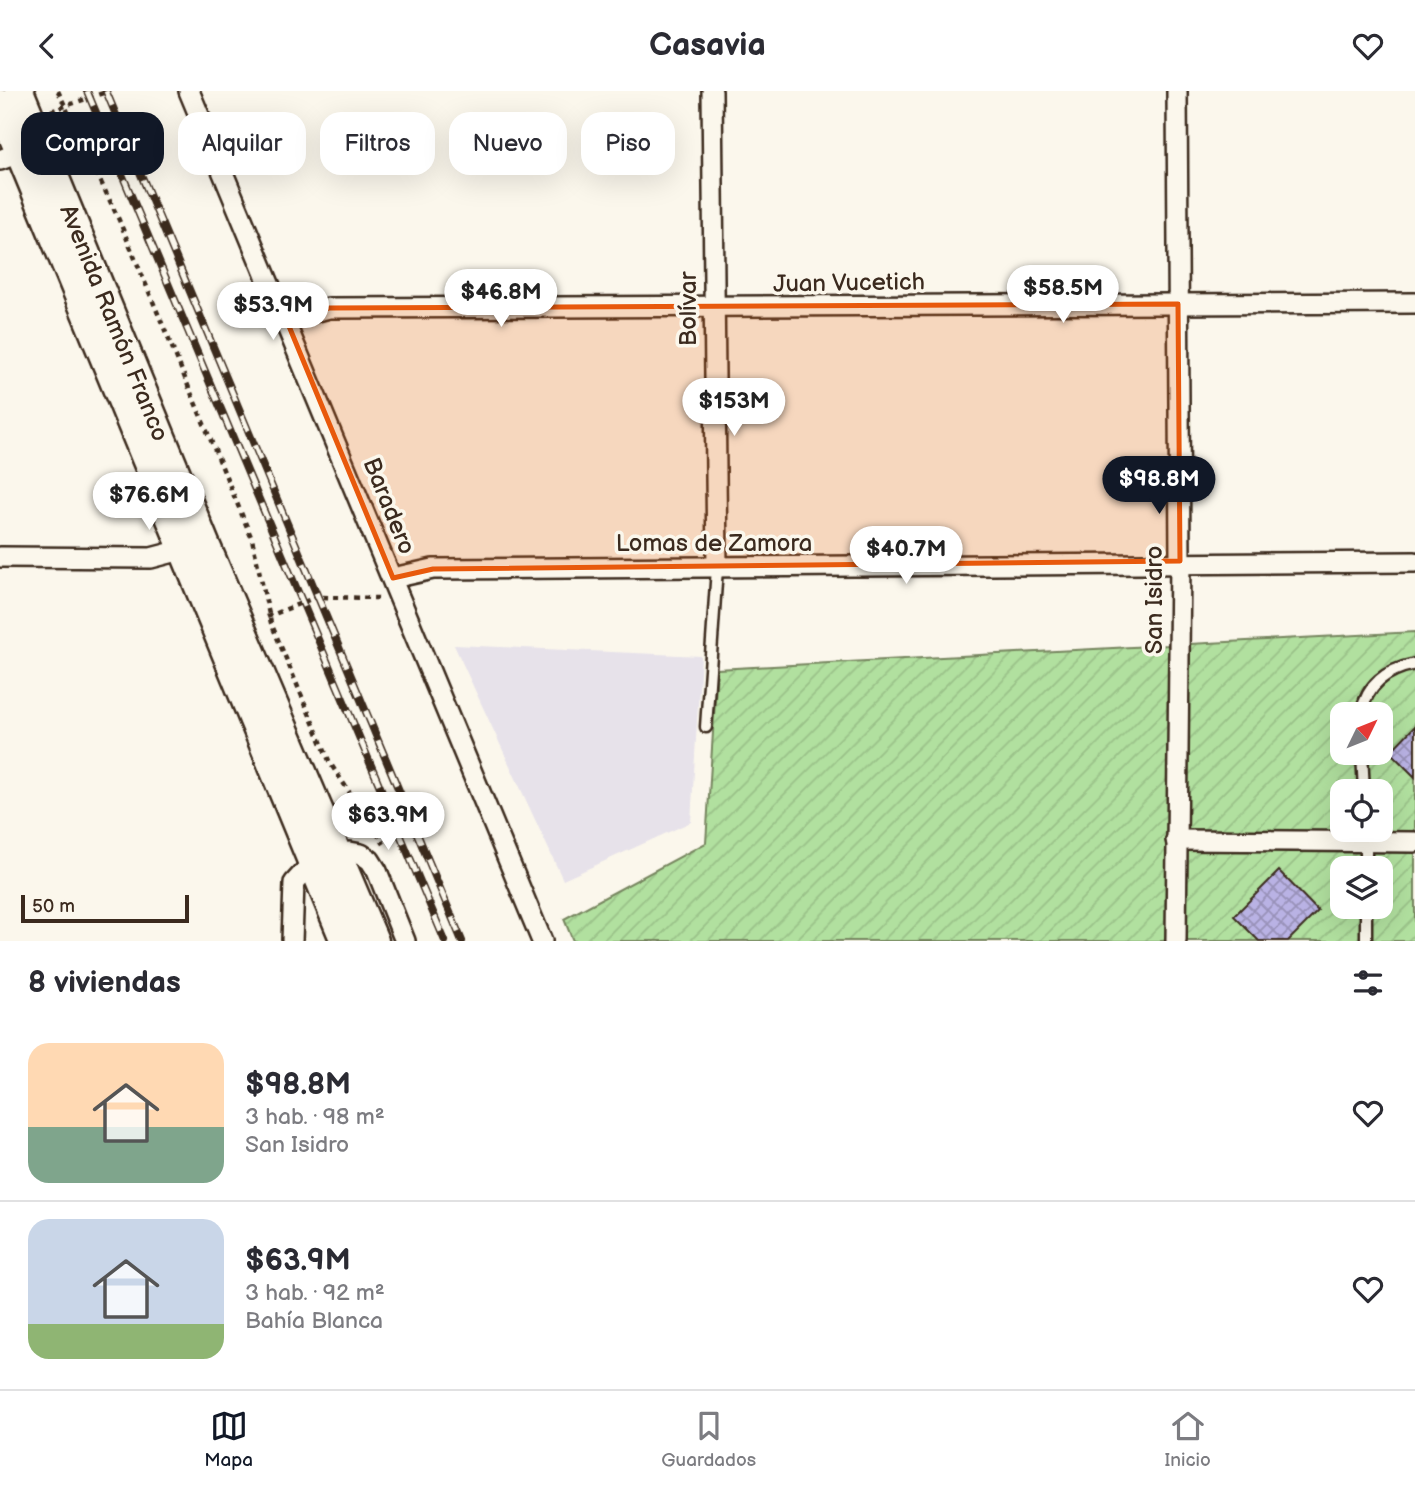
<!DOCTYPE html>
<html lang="es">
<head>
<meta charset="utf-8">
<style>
  body { margin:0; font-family:"Balsamiq Sans",sans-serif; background:#f7f7f7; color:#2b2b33; height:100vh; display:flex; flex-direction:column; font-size:26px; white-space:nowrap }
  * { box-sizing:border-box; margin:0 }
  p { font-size:23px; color:#7c7c81 }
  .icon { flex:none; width:38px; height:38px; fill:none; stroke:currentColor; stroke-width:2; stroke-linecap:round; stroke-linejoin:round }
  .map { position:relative; height:850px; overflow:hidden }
  .panel { display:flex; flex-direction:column; background:#fff; flex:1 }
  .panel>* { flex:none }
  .banner { position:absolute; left:21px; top:21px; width:700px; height:63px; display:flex; gap:14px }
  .needle { width:46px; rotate:47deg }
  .buttons { position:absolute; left:1330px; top:611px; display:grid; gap:14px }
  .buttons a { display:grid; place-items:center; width:63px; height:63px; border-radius:14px; background:#fff; box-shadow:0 7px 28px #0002; font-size:35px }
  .scale { position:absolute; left:21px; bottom:18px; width:168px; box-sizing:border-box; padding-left:7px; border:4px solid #3b2a1e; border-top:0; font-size:19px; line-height:24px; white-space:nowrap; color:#3b2a1e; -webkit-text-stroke:5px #fbf7ec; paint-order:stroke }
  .price { position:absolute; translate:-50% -60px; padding:0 16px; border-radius:24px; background:#fff; color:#222; font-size:23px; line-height:46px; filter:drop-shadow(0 2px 4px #0008) }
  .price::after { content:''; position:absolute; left:50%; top:42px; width:21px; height:16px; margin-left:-10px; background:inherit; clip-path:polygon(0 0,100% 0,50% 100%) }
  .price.selected { background:#111827; color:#fff }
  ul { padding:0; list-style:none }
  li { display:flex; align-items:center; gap:21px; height:175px; padding:0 28px }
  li+li { border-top:2px solid #e1e1e2 }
  li span { display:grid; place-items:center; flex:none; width:196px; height:140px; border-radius:21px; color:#555 }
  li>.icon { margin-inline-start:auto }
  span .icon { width:84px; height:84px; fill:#fffc; stroke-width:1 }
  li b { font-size:30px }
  h2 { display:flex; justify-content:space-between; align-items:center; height:84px; padding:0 28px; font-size:30px }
  .chip { padding:0 24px; border-radius:21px; background:#fff; box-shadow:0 7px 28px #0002; font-size:24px; line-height:63px }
  .chip.selected { background:#111827; color:#fff }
  header { display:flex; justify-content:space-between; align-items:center; height:91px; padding:0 28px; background:#fff; font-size:32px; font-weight:700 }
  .dock { display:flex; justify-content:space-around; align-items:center; height:98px; border-top:2px solid #e1e1e2; background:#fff; font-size:19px; color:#7c7c81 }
  .dock a { display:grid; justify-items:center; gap:4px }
  .dock .selected { color:#111827 }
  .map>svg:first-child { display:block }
  .built { fill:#e7e2ea }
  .garden { fill:url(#garden-furrows); stroke:#76855e; stroke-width:2; fill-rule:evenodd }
  .building { fill:url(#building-cross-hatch); stroke:#3b2a1e; stroke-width:2 }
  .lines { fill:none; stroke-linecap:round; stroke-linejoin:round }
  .service-casing { stroke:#3b2a1e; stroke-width:15 }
  .minor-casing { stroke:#3b2a1e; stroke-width:24 }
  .secondary-casing { stroke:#3b2a1e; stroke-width:33 }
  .path { stroke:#3b2a1e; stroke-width:4.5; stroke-dasharray:5 5; stroke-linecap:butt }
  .service { stroke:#fbf7ec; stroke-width:10 }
  .minor { stroke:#fbf7ec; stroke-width:19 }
  .secondary { stroke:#fbf7ec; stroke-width:28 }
  .rail-casing { stroke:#3b2a1e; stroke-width:8 }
  .rail { stroke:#fbf7ec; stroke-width:5; stroke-dasharray:16; stroke-linecap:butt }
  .marked { fill:#e8590c; fill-opacity:0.2; stroke:#e8590c; stroke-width:5; stroke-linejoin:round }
  .labels { text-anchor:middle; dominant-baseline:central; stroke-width:7; stroke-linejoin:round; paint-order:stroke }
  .street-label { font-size:24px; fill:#3b2a1e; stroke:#fbf7ec }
</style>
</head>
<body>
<header><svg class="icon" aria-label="back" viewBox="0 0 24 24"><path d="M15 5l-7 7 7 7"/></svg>Casavia<svg class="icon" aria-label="heart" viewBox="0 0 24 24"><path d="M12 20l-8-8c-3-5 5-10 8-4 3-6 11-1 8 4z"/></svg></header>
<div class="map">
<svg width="1415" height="850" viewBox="0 0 1415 850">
  <defs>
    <pattern id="garden-furrows" width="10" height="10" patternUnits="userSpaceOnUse" patternTransform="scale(1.75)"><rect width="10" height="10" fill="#b1e09f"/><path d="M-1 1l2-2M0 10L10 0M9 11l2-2" fill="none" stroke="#99c088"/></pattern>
    <pattern id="building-cross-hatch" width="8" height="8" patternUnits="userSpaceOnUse" patternTransform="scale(1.75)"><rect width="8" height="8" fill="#b9b2e4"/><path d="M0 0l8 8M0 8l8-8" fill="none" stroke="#9891b8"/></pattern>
  </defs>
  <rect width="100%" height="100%" fill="#fbf7ec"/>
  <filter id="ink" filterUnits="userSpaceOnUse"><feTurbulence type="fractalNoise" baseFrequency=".0143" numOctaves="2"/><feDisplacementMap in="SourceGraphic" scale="14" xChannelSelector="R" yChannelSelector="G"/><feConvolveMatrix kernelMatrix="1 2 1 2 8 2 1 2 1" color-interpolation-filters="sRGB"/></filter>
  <g filter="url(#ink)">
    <!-- built -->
    <path class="built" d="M454 554 701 565 691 731 563 789Z"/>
    <!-- garden -->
    <path class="garden" d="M1415 541V850H573L564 828 706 752 717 578ZM1342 623H1381V662H1342ZM1342 700H1381V738H1342ZM1342 777H1381V816H1342Z"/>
    <!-- building -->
    <g class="building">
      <path d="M1415 635V686L1390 661Z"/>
      <path d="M1279 780 1318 820 1288 850H1259L1234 825Z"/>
    </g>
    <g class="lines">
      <!-- service casing -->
      <g class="service-casing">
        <g id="service">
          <path d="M1361 623C1367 593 1386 579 1415 573"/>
          <path d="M706 636 717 477"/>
          <path d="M1362 662 1364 700"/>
          <path d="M1366 738V777"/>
          <path d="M1366 816V850"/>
        </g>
      </g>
      <!-- minor casing -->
      <g class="minor-casing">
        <g id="minor">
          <path d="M189 0 542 850"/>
          <path d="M712 0 717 477"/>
          <path d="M0 69 32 57"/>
          <path d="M286 228 329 217 1415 212"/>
          <path d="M0 466 151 467 193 456"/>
          <path d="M393 487 433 478 1415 471"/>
          <path d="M1176 749 1415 751"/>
          <path d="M292 850 294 792 313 771 350 761 361 763 370 769 377 780 405 850"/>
          <path d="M1176 850 1180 470 1177 0"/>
        </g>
      </g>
      <!-- secondary casing -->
      <g class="secondary-casing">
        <g id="secondary">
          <path d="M19 0 205 453 374 850"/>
          <path d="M0 13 345 850"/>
        </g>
      </g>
      <!-- path -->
      <g class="path">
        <path d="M58 0 119 129 252 448 271 532 330 672 384 753"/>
        <path d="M51 20 109 0"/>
        <path d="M267 526 316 506 380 507"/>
      </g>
      <!-- service -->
      <use href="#service" class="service"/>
      <!-- minor -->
      <use href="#minor" class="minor"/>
      <!-- secondary -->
      <use href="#secondary" class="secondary"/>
      <!-- rail casing -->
      <g class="rail-casing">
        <g id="rail">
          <path d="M87 0 445 850"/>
          <path d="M106 0 462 850"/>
        </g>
      </g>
      <!-- rail -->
      <use href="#rail" class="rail"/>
    </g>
  </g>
  <!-- marked area -->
  <path class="marked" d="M1178 213 1180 470 433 478 393 487 286 228 329 217Z"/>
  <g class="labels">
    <!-- street labels -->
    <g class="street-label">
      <text transform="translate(849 192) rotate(-1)">Juan Vucetich</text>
      <text transform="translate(688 218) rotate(-90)">Bolívar</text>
      <text transform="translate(114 232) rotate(68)">Avenida Ramón Franco</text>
      <text transform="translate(389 415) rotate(68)">Baradero</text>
      <text x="714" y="452">Lomas de Zamora</text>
      <text transform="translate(1154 509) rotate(-90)">San Isidro</text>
    </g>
  </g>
</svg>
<div class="buttons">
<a><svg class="needle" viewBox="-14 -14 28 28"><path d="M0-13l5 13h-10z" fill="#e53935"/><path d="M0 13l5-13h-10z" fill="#7c7c81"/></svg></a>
<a><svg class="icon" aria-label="locate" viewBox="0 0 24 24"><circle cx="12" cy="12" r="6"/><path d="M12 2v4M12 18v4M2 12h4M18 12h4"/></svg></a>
<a><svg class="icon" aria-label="layers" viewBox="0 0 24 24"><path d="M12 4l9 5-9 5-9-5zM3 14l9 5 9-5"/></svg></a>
</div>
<div class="scale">50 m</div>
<b class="price" style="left:1063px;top:234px">$58.5M</b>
<b class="price" style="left:501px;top:238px">$46.8M</b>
<b class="price" style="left:273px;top:251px">$53.9M</b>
<b class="price" style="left:734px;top:347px">$153M</b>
<b class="price selected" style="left:1159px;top:425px">$98.8M</b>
<b class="price" style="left:149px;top:441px">$76.6M</b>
<b class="price" style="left:906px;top:495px">$40.7M</b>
<b class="price" style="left:388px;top:761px">$63.9M</b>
<div class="banner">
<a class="chip selected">Comprar</a>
<a class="chip">Alquilar</a>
<a class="chip">Filtros</a>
<a class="chip">Nuevo</a>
<a class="chip">Piso</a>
</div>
</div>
<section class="panel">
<h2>8 viviendas<svg class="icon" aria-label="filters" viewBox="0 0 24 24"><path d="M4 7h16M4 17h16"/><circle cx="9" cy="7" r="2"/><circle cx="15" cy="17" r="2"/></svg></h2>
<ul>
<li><span style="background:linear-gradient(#ffd9b3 60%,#7fa58c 0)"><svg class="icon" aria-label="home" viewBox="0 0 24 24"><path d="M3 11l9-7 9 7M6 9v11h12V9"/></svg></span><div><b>$98.8M</b><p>3 hab. · 98 m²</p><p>San Isidro</p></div><svg class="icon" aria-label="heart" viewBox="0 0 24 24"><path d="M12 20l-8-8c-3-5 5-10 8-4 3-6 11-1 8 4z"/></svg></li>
<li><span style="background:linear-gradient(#c9d6e8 75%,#8fb573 0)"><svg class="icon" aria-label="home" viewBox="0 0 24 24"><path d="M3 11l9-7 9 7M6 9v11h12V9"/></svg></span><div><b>$63.9M</b><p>3 hab. · 92 m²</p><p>Bahía Blanca</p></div><svg class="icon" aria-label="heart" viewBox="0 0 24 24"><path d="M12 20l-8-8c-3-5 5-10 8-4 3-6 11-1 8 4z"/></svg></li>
</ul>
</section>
<nav class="dock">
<a class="selected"><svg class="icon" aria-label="map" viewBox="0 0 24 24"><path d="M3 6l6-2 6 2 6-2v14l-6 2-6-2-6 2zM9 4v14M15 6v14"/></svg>Mapa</a>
<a><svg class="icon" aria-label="saved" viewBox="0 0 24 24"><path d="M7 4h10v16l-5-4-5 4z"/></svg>Guardados</a>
<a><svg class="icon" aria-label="home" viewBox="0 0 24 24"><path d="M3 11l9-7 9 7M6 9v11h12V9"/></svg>Inicio</a>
</nav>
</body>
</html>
